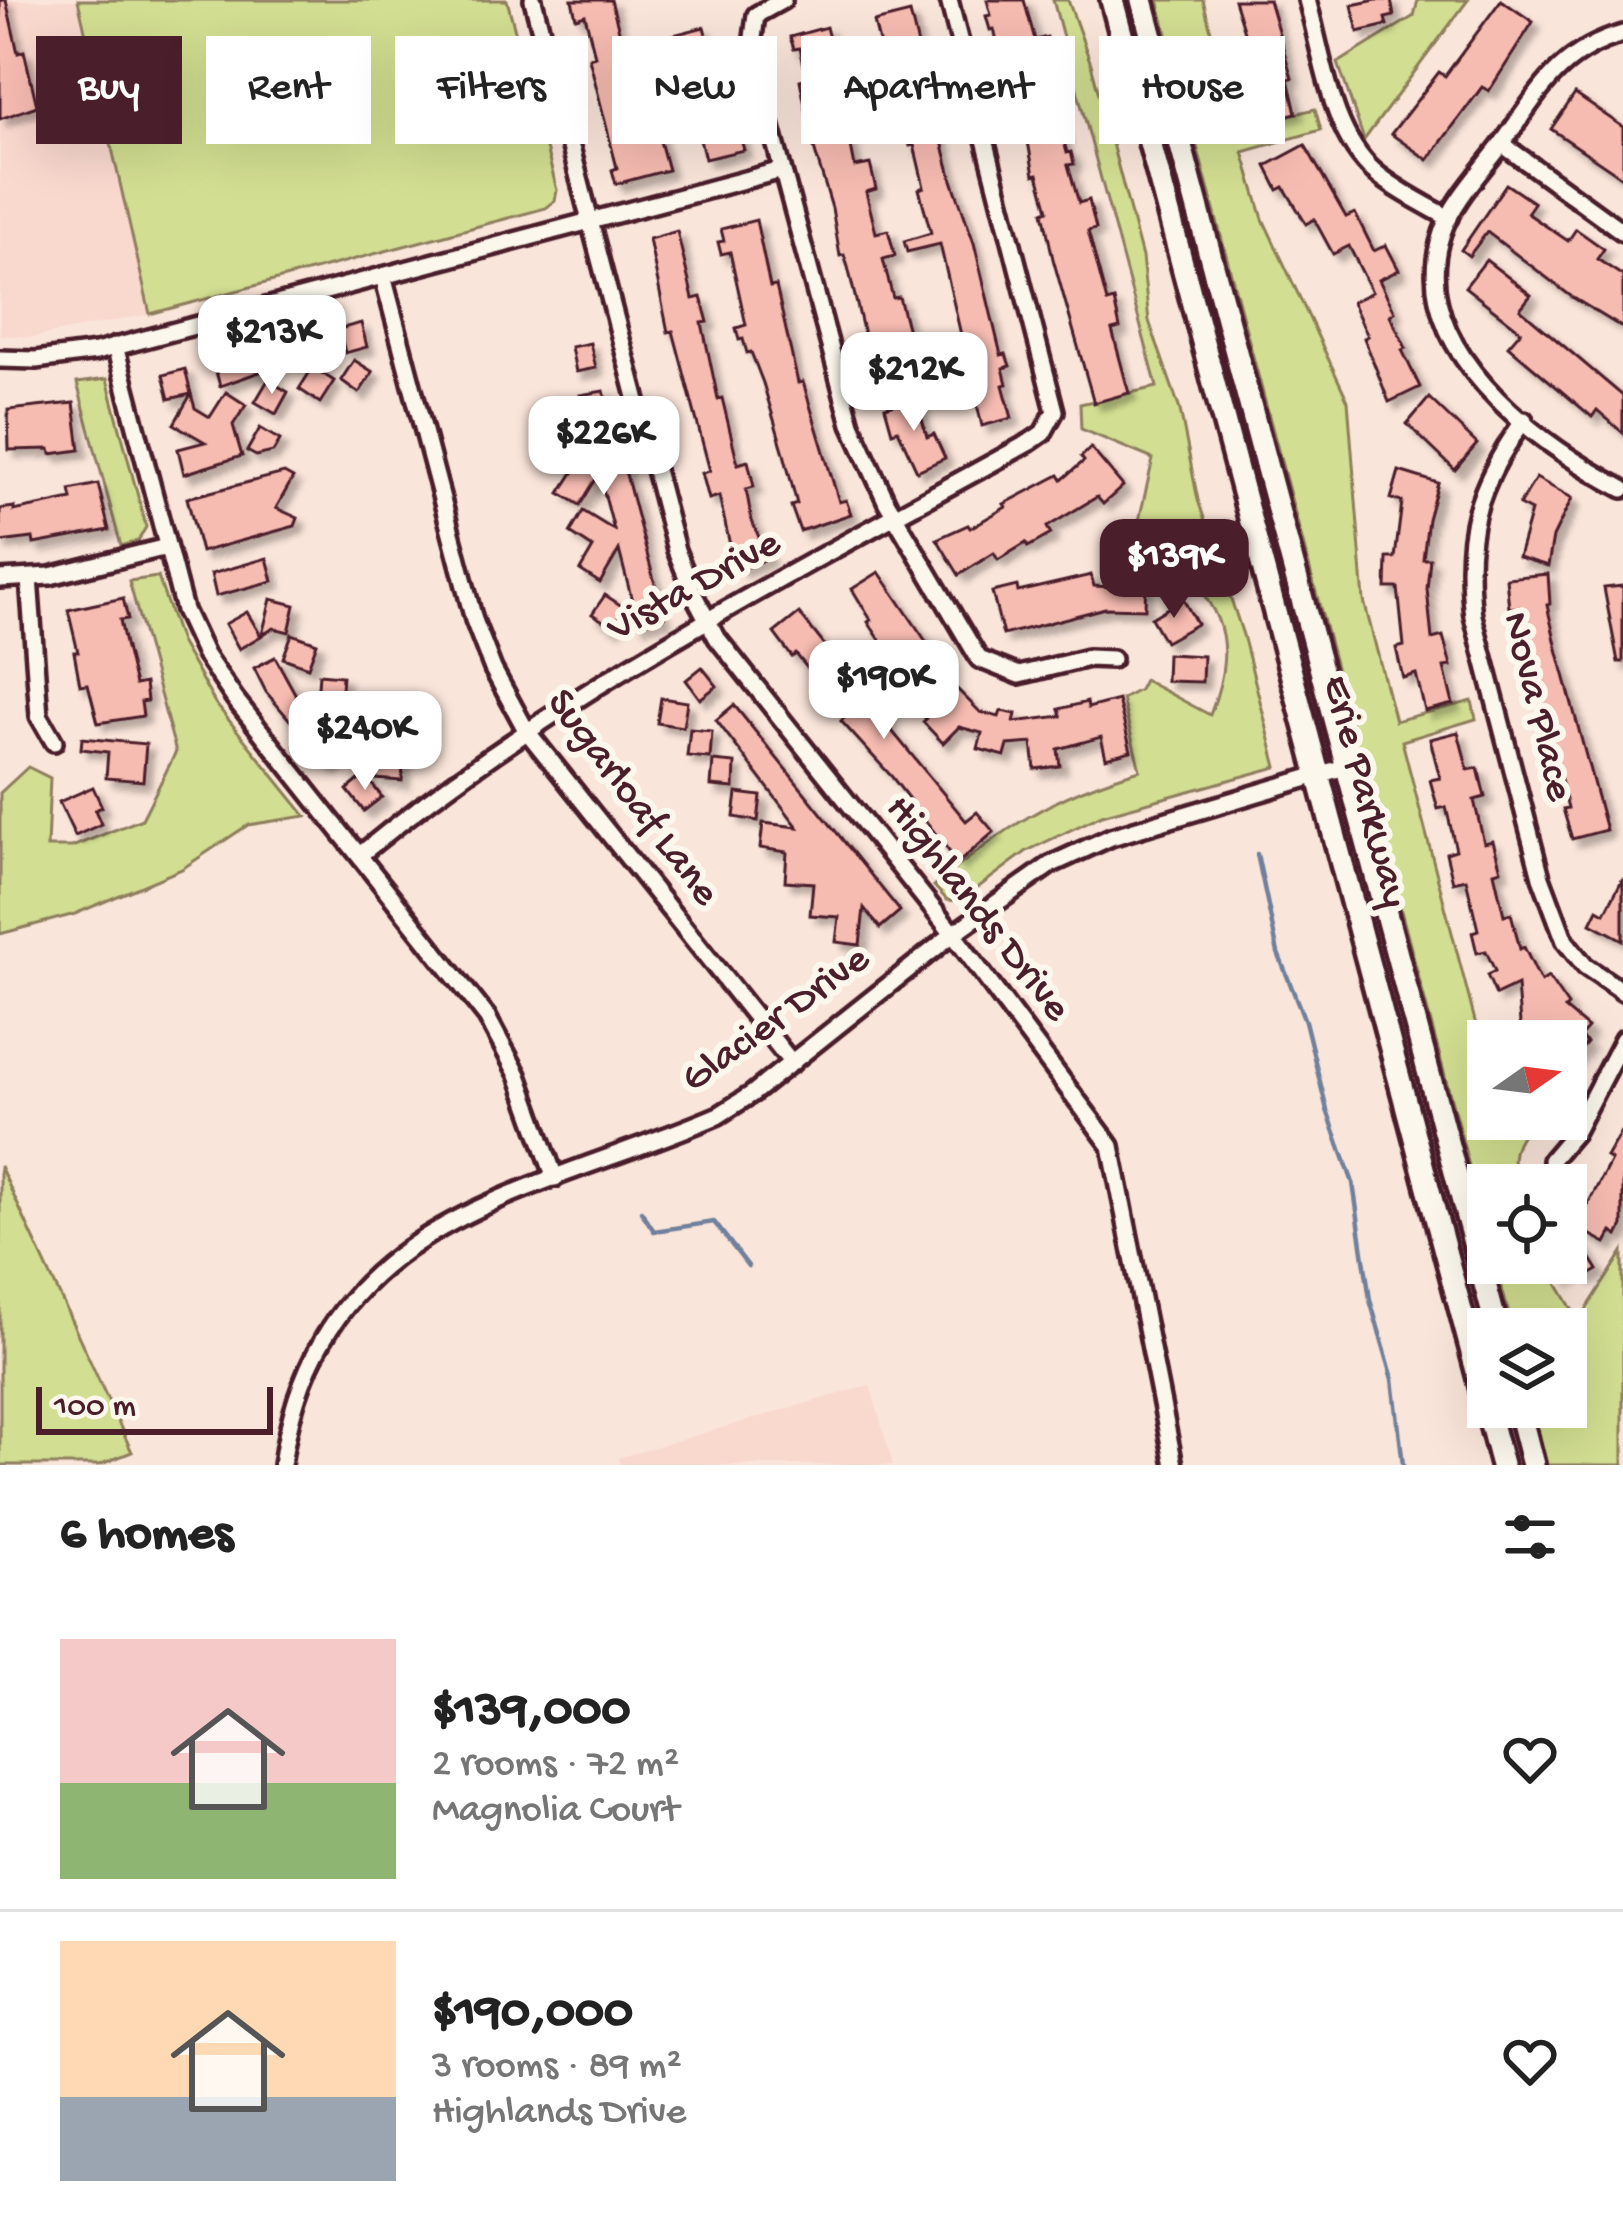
<!DOCTYPE html>
<html lang="en">
<head>
<meta charset="utf-8">
<style>
  body { margin:0; font-family:"Gochi Hand",sans-serif; background:#f2f2f2; color:#222; height:100vh; display:flex; flex-direction:column; font-size:45px; white-space:nowrap }
  * { box-sizing:border-box; margin:0 }
  p { font-size:39px; color:#767676 }
  .icon { flex:none; width:66px; height:66px; fill:none; stroke:currentColor; stroke-width:2; stroke-linecap:round; stroke-linejoin:round }
  .map { position:relative; height:1465px; overflow:hidden }
  .panel { display:flex; flex-direction:column; background:#fff; flex:1 }
  .panel>* { flex:none }
  .hud { position:absolute; left:36px; top:36px; width:1551px; height:108px; display:flex; gap:24px }
  .needle { width:78px; rotate:76deg }
  .tools { position:absolute; left:1467px; top:1020px; display:grid; gap:24px }
  .tools a { display:grid; place-items:center; width:120px; height:120px; border-radius:0px; background:#fff; box-shadow:0 12px 48px #0002; font-size:60px }
  .scale { position:absolute; left:36px; bottom:30px; width:237px; box-sizing:border-box; padding-left:12px; border:6px solid #4a1f2b; border-top:0; font-size:33px; line-height:42px; white-space:nowrap; color:#4a1f2b; -webkit-text-stroke:9px #fbf7ec; paint-order:stroke }
  .price { position:absolute; translate:-50% -102px; padding:0 27px; border-radius:24px; background:#fff; color:#222; font-size:39px; line-height:78px; filter:drop-shadow(0 3px 6px #0008) }
  .price::after { content:''; position:absolute; left:50%; top:72px; width:36px; height:27px; margin-left:-18px; background:inherit; clip-path:polygon(0 0,100% 0,50% 100%) }
  .price.active { background:#4a1f2b; color:#fff }
  ul { padding:0; list-style:none }
  li { display:flex; align-items:center; gap:36px; height:300px; padding:0 60px }
  li+li { border-top:3px solid #e0e0e0 }
  li span { display:grid; place-items:center; flex:none; width:336px; height:240px; border-radius:0px; color:#555 }
  li>.icon { margin-inline-start:auto }
  span .icon { width:144px; height:144px; fill:#fffc; stroke-width:1 }
  li b { font-size:51px }
  h2 { display:flex; justify-content:space-between; align-items:center; height:144px; padding:0 60px; font-size:51px }
  .pill { padding:0 42px; border-radius:0px; background:#fff; box-shadow:0 12px 48px #0002; font-size:42px; line-height:108px }
  .pill.active { background:#4a1f2b; color:#fff }
  .map>svg:first-child { display:block }
  .built { fill:#f9d8ce }
  .green { fill:#d2de91; stroke:#8e7e5e; stroke-width:3 }
  .lines { fill:none; stroke-linecap:round; stroke-linejoin:round }
  .stream { stroke:#6f809c; stroke-width:4.5 }
  .building { fill:#f6bbb1; stroke:#4a1f2b; stroke-width:3; filter:url(#shadow) }
  .street-casing { stroke:#4a1f2b; stroke-width:24 }
  .secondary-casing { stroke:#4a1f2b; stroke-width:30 }
  .street { stroke:#fbf7ec; stroke-width:15 }
  .secondary { stroke:#fbf7ec; stroke-width:21 }
  .labels { text-anchor:middle; dominant-baseline:central; stroke-width:12; stroke-linejoin:round; paint-order:stroke }
  .street-label { font-size:42px; fill:#4a1f2b; stroke:#fbf7ec }
</style>
</head>
<body>
<div class="map">
<svg width="1623" height="1465" viewBox="0 0 1623 1465">
  <defs>
    <filter id="shadow"><feDropShadow dx="7" dy="7" stdDeviation="3" flood-color="#0004"/></filter>
  </defs>
  <rect width="100%" height="100%" fill="#fae5da"/>
  <filter id="ink" filterUnits="userSpaceOnUse"><feTurbulence type="fractalNoise" baseFrequency=".00833" numOctaves="2"/><feDisplacementMap in="SourceGraphic" scale="24" xChannelSelector="R" yChannelSelector="G"/><feConvolveMatrix kernelMatrix="1 2 1 2 8 2 1 2 1" color-interpolation-filters="sRGB"/></filter>
  <g filter="url(#ink)">
    <!-- built -->
    <g class="built">
      <path d="M0 0H76L150 314 33 337 0 335Z"/>
      <path d="M870 1385 893 1465H620L618 1458Z"/>
    </g>
    <!-- green -->
    <g class="green">
      <path d="M78 0H507L557 190 555 201 546 208 150 314Z"/>
      <path d="M1053 0H1068L1091 64 1142 257 1149 321 1180 410 1198 500 1243 635 1277 767 1102 815 1027 851 960 901 947 900 934 886C1003 829 1052 795 1140 770L1122 699 1139 690 1144 680 1210 715C1248 617 1202 591 1138 525L1153 459 1081 429 1080 404 1157 387Z"/>
      <path d="M1158 0H1203L1236 128 1315 109 1321 130 1243 152 1263 219 1348 401 1364 601 1395 721 1472 701 1476 719 1402 741 1488 1071V1119H1519L1526 1129C1511 1146 1509 1167 1521 1185H1488V1237Z"/>
      <path d="M1418 0H1468L1364 140 1338 63 1414 16Z"/>
      <path d="M107 379 146 527 138 541 121 546 77 383Z"/>
      <path d="M158 577 180 642 215 703 306 816 248 825 182 869 75 914 0 934V793L28 767 50 778 47 847H72L142 819 176 752 129 581Z"/>
      <path d="M0 1166 132 1452 99 1465H0Z"/>
      <path d="M1623 1252V1465H1547L1533 1407H1566V1329H1513L1495 1263H1545L1579 1321Z"/>
    </g>
    <g class="lines">
      <!-- stream -->
      <g class="stream">
        <path d="M1257 854 1278 953 1305 1021 1327 1110 1353 1183 1370 1300 1393 1379 1403 1465"/>
        <path d="M641 1211 654 1231 714 1222 748 1266"/>
      </g>
    </g>
    <!-- building -->
    <g class="building">
      <path d="M0 0H6L18 53 24 51 37 106 0 119Z"/>
      <path d="M572 0H611L641 114 652 112 668 170 616 184 612 170 617 168 589 58 595 56 585 15 576 18Z"/>
      <path d="M987 0H1024L1035 40 1047 37 1054 64 1047 66 1053 99 1067 153 1071 152 1074 164 1068 165 1079 203 1089 200 1096 229 1088 231 1107 302 1114 300 1120 328 1112 330 1129 393 1094 403 1053 259 1043 212 1048 210 1038 174 1034 175 1025 125 1018 127 994 29 990 30 986 16 991 15Z"/>
      <path d="M1234 0H1269L1292 78 1288 79 1296 113 1263 121 1251 54Z"/>
      <path d="M1376 0H1391L1394 16 1385 18 1387 25 1358 32 1352 5Z"/>
      <path d="M1501 0 1533 22 1489 91 1482 87 1428 160 1391 134 1439 72 1445 76Z"/>
      <path d="M910 13 934 110 939 108 943 121 937 122 952 180 974 243 1001 355 1006 354 1010 366 1003 368 1007 384 1003 385 1012 418 982 426 940 244 907 252 904 241 931 233 919 189 924 187 914 145 910 146 902 113 897 114 874 22Z"/>
      <path d="M704 27 713 59 718 58 744 150 705 159 673 35Z"/>
      <path d="M826 27 837 70 842 68 846 83 839 85 855 167 870 164 876 189 866 192 876 233 888 230 895 256 883 259 893 298 899 297 919 374 876 385 848 267 844 255 840 256 832 208 813 145 800 80 807 78 800 48 794 49 790 37Z"/>
      <path d="M1575 94 1623 127V178L1551 129Z"/>
      <path d="M1305 145 1346 217 1355 213 1374 251 1386 245 1399 270 1379 280 1395 312 1390 315 1406 348 1402 350 1420 387 1389 402 1364 338 1368 336 1352 302 1372 292 1349 246 1333 254 1314 219 1306 224 1284 187 1278 190 1266 166Z"/>
      <path d="M1506 184 1534 203 1527 213 1568 241 1576 229 1604 249 1597 259 1623 276V328L1572 297 1487 232 1469 256 1461 250Z"/>
      <path d="M756 220 770 287 776 286 798 383 803 382 839 502 846 500 851 514 800 531 791 506 797 504 783 450 763 383 751 352 747 353 743 339 739 340 736 328 746 325 730 252 721 254 718 242 724 241 721 229Z"/>
      <path d="M677 231 693 299 701 297 708 322 702 323 718 399 722 398 738 464 748 461 754 487 746 489 752 521 768 558 740 570 730 545 719 496 709 499 702 473 710 471 673 331 668 332 649 239Z"/>
      <path d="M1486 260 1531 295 1520 309 1623 396V433L1597 410 1592 417 1508 346 1521 331 1465 287Z"/>
      <path d="M361 323 367 347 345 353 339 329Z"/>
      <path d="M310 333 316 358 293 363 287 338Z"/>
      <path d="M590 343 596 368 576 372 571 347Z"/>
      <path d="M262 346 268 369 220 386 213 361Z"/>
      <path d="M354 360 373 372 359 393 341 380Z"/>
      <path d="M313 367 334 381 320 403 299 389Z"/>
      <path d="M185 369 191 394 169 399 163 375Z"/>
      <path d="M268 380 288 392 276 414 255 402Z"/>
      <path d="M604 391 664 618 638 624 619 550 600 583 580 570 593 548 570 533 583 511 614 530 599 474 580 505 560 493 576 468 550 455 563 431 539 418 548 401 556 400 583 414 580 395Z"/>
      <path d="M226 392 246 405 233 425 242 456 184 474 178 449 205 442 174 424 191 394 195 408 210 417Z"/>
      <path d="M916 398 927 437 934 434 945 458 917 471 898 430 892 432 885 407Z"/>
      <path d="M1429 398 1477 444 1455 470 1407 424Z"/>
      <path d="M74 403 80 450 51 454 50 449 9 450 8 410Z"/>
      <path d="M260 428 280 440 273 452 256 456 247 451Z"/>
      <path d="M1091 448 1123 486 1103 504 1097 497 1047 527 1051 534 1028 547 1026 543 998 560 994 553 959 575 937 539 968 525 970 528 1006 507 1004 504 1059 475 1062 480 1084 461 1081 457Z"/>
      <path d="M1399 471 1438 483 1428 519 1423 559H1430L1427 589 1432 639 1443 636 1451 666 1444 667 1453 704 1425 711 1416 674 1403 678 1396 648 1404 646 1398 588H1386L1387 558H1395L1402 502 1391 499Z"/>
      <path d="M284 473 293 478 276 508 298 518 295 526 201 552 187 498Z"/>
      <path d="M1536 478 1572 498 1553 537 1548 566 1518 557 1531 511 1519 505Z"/>
      <path d="M98 484 109 530 34 544 33 538 0 542V509L14 507V511L72 499 70 490Z"/>
      <path d="M267 558 273 581 216 596 211 574Z"/>
      <path d="M879 572 934 653 924 660 948 697 956 688 980 712 999 717 1001 711 1016 714 1014 722 1061 716 1059 709 1087 702 1088 708 1118 700 1131 751 1106 758 1101 737 1058 749 1060 766 1035 769 1032 743 1008 745 1005 756 978 749 982 733 959 727 943 743 923 722 926 719 901 682 906 679 868 622 871 620 852 589Z"/>
      <path d="M1118 572 1146 573 1145 609 1105 608 1003 635 992 592 1017 586 1018 592 1091 575 1094 586 1117 587Z"/>
      <path d="M1548 574 1550 604 1547 605 1557 649 1606 830 1572 839 1563 809 1568 808 1519 607 1509 608 1506 578Z"/>
      <path d="M1623 586V662H1618L1604 588Z"/>
      <path d="M605 595 625 608 613 627 592 614Z"/>
      <path d="M123 598 128 619 120 620 125 644 135 685 145 683 147 701 141 702 143 716 98 723 88 684 80 685 74 652H78L68 610Z"/>
      <path d="M271 599 295 605 289 632 274 628 262 635Z"/>
      <path d="M1183 599 1197 624 1165 642 1151 618Z"/>
      <path d="M247 612 261 636 239 649 225 624Z"/>
      <path d="M799 613 868 700 872 696 888 716 883 720 966 821 977 812 994 832 958 863 892 777 841 721 846 716 796 654 792 657 774 633Z"/>
      <path d="M292 634 317 643 308 667 283 658Z"/>
      <path d="M1167 654 1203 656 1202 682 1166 681Z"/>
      <path d="M275 657 297 697 299 695 312 711 294 725 266 692 254 668Z"/>
      <path d="M702 667 717 686 700 699 686 680Z"/>
      <path d="M319 674 342 676 340 702 317 700Z"/>
      <path d="M661 698 687 702 683 727 657 723Z"/>
      <path d="M734 705 900 911 880 928 864 908 860 945 836 942 839 917 810 915 813 883 785 881 787 852 760 848 763 823 798 827 716 720Z"/>
      <path d="M346 709 371 713 367 738 332 732 348 753 329 768 312 747 344 722Z"/>
      <path d="M690 729 712 731 710 758 687 756Z"/>
      <path d="M1458 732 1468 770 1478 768 1485 797 1474 800 1484 843 1493 841 1501 870 1494 872 1504 915 1511 913 1520 949 1524 947 1541 982 1548 977 1568 1006 1565 1009 1588 1028 1580 1037 1587 1043 1566 1068V1041H1551L1536 1029 1528 1035 1520 1024 1517 985 1496 995 1487 975 1495 971 1486 951 1477 953 1472 932 1478 930 1466 879 1453 882 1446 853 1456 850 1446 807 1438 809 1430 780 1440 778 1430 739Z"/>
      <path d="M82 738 146 744 143 781 106 778 108 752 81 749Z"/>
      <path d="M377 749 404 751 402 781 375 779Z"/>
      <path d="M713 761 735 763 734 788 711 786Z"/>
      <path d="M365 775 382 797 364 811 347 790Z"/>
      <path d="M93 787 102 807 95 810 101 824 75 836 59 802Z"/>
      <path d="M737 793 761 796 758 821 734 817Z"/>
      <path d="M1623 878V940L1591 923 1598 909 1605 913Z"/>
      <path d="M1623 1128V1226L1618 1236 1612 1232 1606 1243 1576 1227 1611 1160 1606 1157Z"/>
      <path d="M1574 1231 1598 1270 1584 1278 1579 1270 1564 1279 1555 1263H1566V1246Z"/>
    </g>
    <g class="lines">
      <!-- street casing -->
      <g class="street-casing">
        <g id="street">
          <path d="M783 0 756 15 751 53 851 424 887 503 979 659 1019 675 1088 658 1112 659"/>
          <path d="M1307 0C1323 55 1330 134 1376 173 1398 191 1424 204 1449 218"/>
          <path d="M1623 34C1559 52 1540 91 1504 141 1483 170 1453 200 1442 233 1404 347 1535 442 1623 489"/>
          <path d="M1502 144 1623 232"/>
          <path d="M782 170 590 221 676 550 695 597 717 638 953 934 1111 1146 1174 1465"/>
          <path d="M383 276 474 620 493 669 526 730 792 1063"/>
          <path d="M115 346 184 610 205 655 235 699 487 1017 518 1075 555 1178"/>
          <path d="M0 359 36 360 96 352 590 221 533 0"/>
          <path d="M1524 420C1476 488 1463 533 1473 616L1541 877 1565 941 1585 966 1623 992"/>
          <path d="M29 578 39 716 54 742"/>
          <path d="M0 579 50 576 167 547"/>
          <path d="M361 854C564 687 801 569 1030 442L1043 433 1055 411 949 0"/>
          <path d="M1551 1160 1574 1133 1623 1039"/>
          <path d="M282 1465C316 1216 529 1197 719 1115L752 1094 953 934 1050 865 1111 837 1348 766"/>
        </g>
      </g>
      <!-- secondary casing -->
      <g class="secondary-casing">
        <g id="secondary">
          <path d="M1112 0 1502 1465"/>
          <path d="M1142 0 1497 1329"/>
          <path d="M1518 1407 1533 1465"/>
        </g>
      </g>
      <!-- street -->
      <use href="#street" class="street"/>
      <!-- secondary -->
      <use href="#secondary" class="secondary"/>
    </g>
  </g>
  <g class="labels">
    <!-- street labels -->
    <g class="street-label">
      <text transform="translate(695 588) rotate(-29)">Vista Drive</text>
      <text transform="translate(1535 707) rotate(76)">Nova Place</text>
      <text transform="translate(1363 792) rotate(75)">Erie Parkway</text>
      <text transform="translate(631 799) rotate(53)">Sugarloaf Lane</text>
      <text transform="translate(976 910) rotate(52)">Highlands Drive</text>
      <text transform="translate(777 1021) rotate(-36)">Glacier Drive</text>
    </g>
  </g>
</svg>
<div class="tools">
<a><svg class="needle" viewBox="-14 -14 28 28"><path d="M0-13l5 13h-10z" fill="#e53935"/><path d="M0 13l5-13h-10z" fill="#767676"/></svg></a>
<a><svg class="icon" aria-label="locate" viewBox="0 0 24 24"><circle cx="12" cy="12" r="6"/><path d="M12 2v4M12 18v4M2 12h4M18 12h4"/></svg></a>
<a><svg class="icon" aria-label="layers" viewBox="0 0 24 24"><path d="M12 4l9 5-9 5-9-5zM3 14l9 5 9-5"/></svg></a>
</div>
<div class="scale">100 m</div>
<b class="price" style="left:272px;top:397px">$213K</b>
<b class="price" style="left:914px;top:434px">$212K</b>
<b class="price" style="left:604px;top:498px">$226K</b>
<b class="price active" style="left:1174px;top:621px">$139K</b>
<b class="price" style="left:884px;top:742px">$190K</b>
<b class="price" style="left:365px;top:793px">$240K</b>
<div class="hud">
<a class="pill active">Buy</a>
<a class="pill">Rent</a>
<a class="pill">Filters</a>
<a class="pill">New</a>
<a class="pill">Apartment</a>
<a class="pill">House</a>
</div>
</div>
<section class="panel">
<h2>6 homes<svg class="icon" aria-label="filters" viewBox="0 0 24 24"><path d="M4 7h16M4 17h16"/><circle cx="9" cy="7" r="2"/><circle cx="15" cy="17" r="2"/></svg></h2>
<ul>
<li><span style="background:linear-gradient(#f6c9c9 60%,#8fb573 0)"><svg class="icon" aria-label="home" viewBox="0 0 24 24"><path d="M3 11l9-7 9 7M6 9v11h12V9"/></svg></span><div><b>$139,000</b><p>2 rooms · 72 m²</p><p>Magnolia Court</p></div><svg class="icon" aria-label="heart" viewBox="0 0 24 24"><path d="M12 20l-8-8c-3-5 5-10 8-4 3-6 11-1 8 4z"/></svg></li>
<li><span style="background:linear-gradient(#ffd9b3 65%,#9aa5b1 0)"><svg class="icon" aria-label="home" viewBox="0 0 24 24"><path d="M3 11l9-7 9 7M6 9v11h12V9"/></svg></span><div><b>$190,000</b><p>3 rooms · 89 m²</p><p>Highlands Drive</p></div><svg class="icon" aria-label="heart" viewBox="0 0 24 24"><path d="M12 20l-8-8c-3-5 5-10 8-4 3-6 11-1 8 4z"/></svg></li>
</ul>
</section>
</body>
</html>
